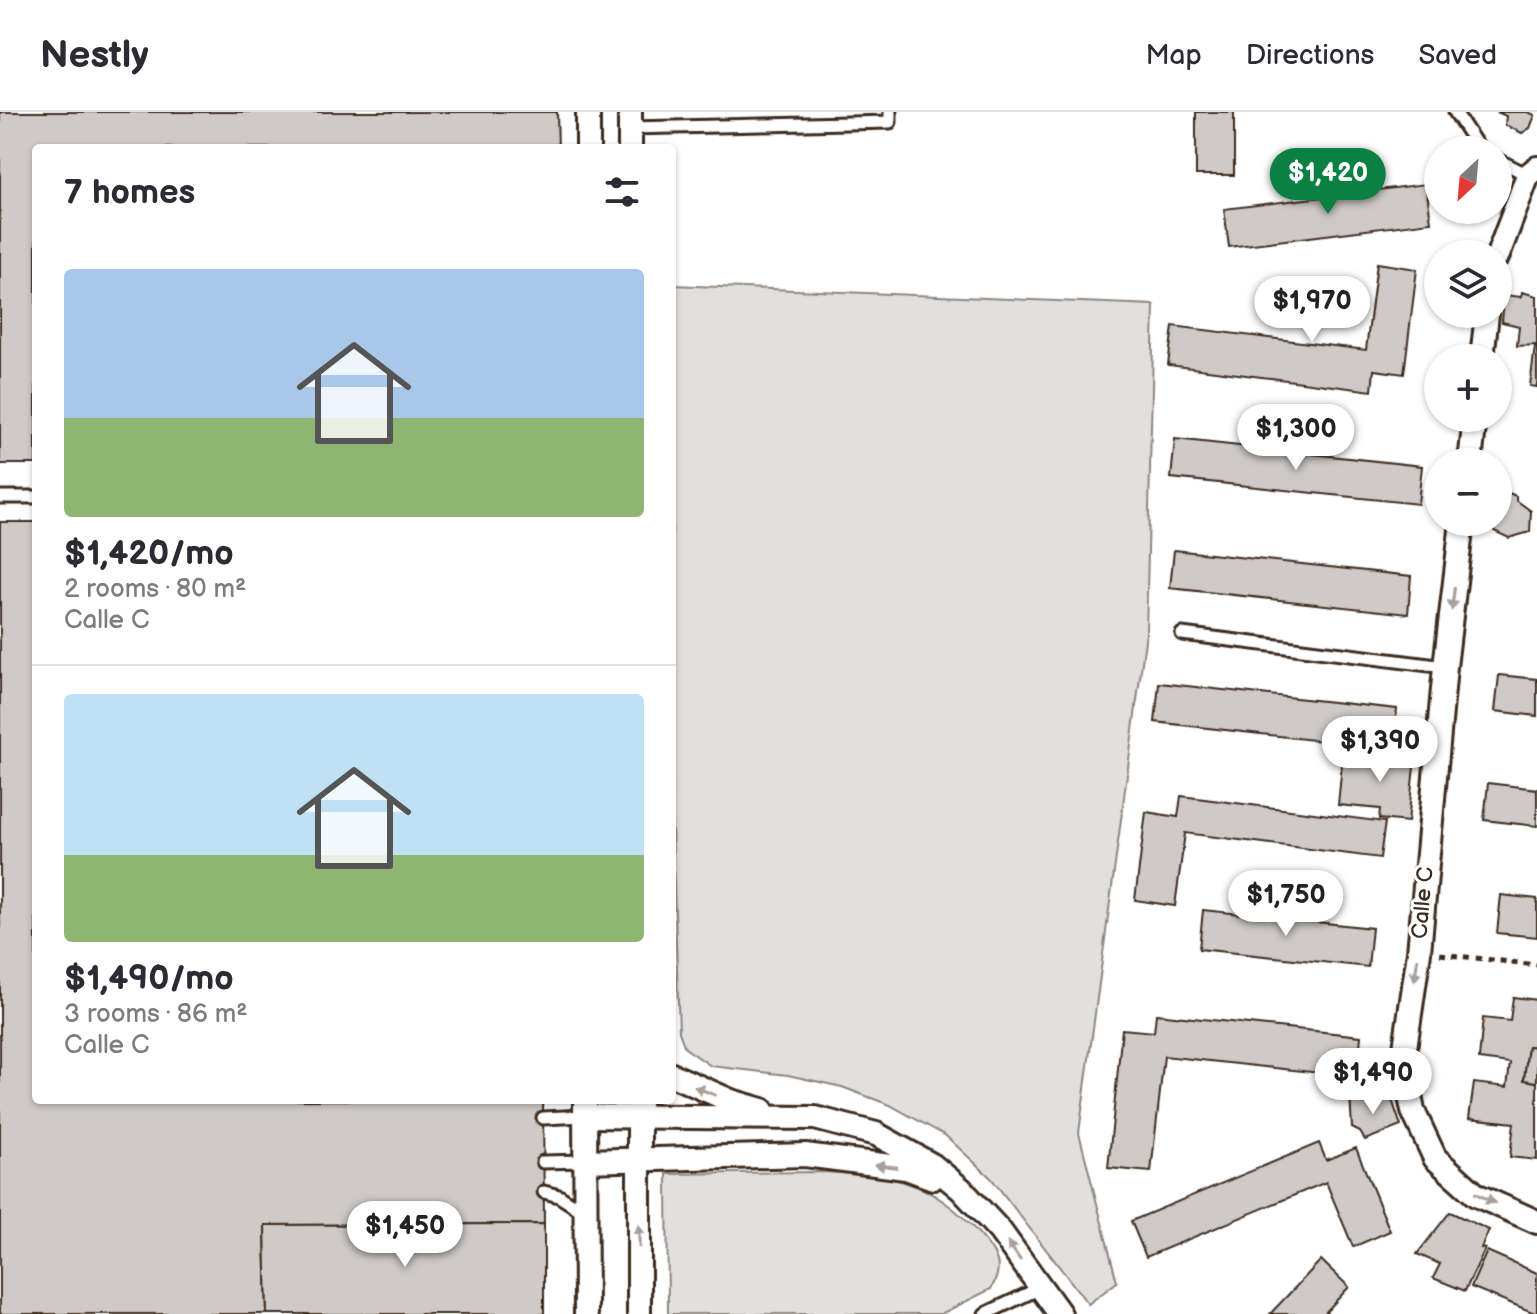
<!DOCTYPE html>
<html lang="en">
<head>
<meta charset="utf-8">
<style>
  body { margin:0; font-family:"Balsamiq Sans",sans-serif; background:#f7f7f7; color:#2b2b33; height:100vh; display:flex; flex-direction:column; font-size:30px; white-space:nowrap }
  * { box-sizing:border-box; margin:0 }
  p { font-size:26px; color:#7c7c81 }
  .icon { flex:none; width:44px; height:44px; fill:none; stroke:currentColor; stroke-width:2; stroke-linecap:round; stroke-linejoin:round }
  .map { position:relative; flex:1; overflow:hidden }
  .drawer { position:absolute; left:32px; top:32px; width:644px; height:960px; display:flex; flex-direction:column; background:#fff; border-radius:8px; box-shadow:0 2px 6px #0004 }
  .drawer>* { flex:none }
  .needle { width:52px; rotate:206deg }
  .buttons { position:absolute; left:1424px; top:24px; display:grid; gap:16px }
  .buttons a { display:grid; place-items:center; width:88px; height:88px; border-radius:50%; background:#fff; box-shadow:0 2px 6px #0004; font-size:40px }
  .price { position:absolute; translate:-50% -68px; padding:0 18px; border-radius:28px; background:#fff; color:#222; font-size:26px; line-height:52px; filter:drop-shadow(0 2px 4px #0008) }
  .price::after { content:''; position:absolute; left:50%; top:48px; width:24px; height:18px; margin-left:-12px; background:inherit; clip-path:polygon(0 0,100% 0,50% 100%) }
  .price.selected { background:#0b8043; color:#fff }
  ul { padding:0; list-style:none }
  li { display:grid; align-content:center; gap:16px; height:424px; padding:0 32px }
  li+li { border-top:2px solid #e1e1e2 }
  li span { display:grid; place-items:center; height:248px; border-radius:8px; color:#555 }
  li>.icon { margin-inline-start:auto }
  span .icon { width:144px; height:144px; fill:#fffc; stroke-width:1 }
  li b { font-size:34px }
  h2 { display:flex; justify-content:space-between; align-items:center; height:96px; padding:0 32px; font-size:34px }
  header { display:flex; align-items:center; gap:48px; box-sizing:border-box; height:112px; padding:0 40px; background:#fff; border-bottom:2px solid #e1e1e2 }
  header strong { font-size:38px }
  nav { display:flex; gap:44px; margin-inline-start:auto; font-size:28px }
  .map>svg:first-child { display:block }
  .green { fill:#e2e0de; stroke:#8e857e; stroke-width:2 }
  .building { fill:#cfcac7; stroke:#3b2a1e; stroke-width:2 }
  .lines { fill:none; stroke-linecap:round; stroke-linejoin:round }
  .lane-casing { stroke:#3b2a1e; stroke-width:17 }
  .street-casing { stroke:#3b2a1e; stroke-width:28 }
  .path { stroke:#3b2a1e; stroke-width:5; stroke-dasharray:6 6; stroke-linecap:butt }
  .lane { stroke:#fff; stroke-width:11 }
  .street { stroke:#fff; stroke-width:22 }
  .oneway { fill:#a79f9a }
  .labels { text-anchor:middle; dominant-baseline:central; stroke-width:6; stroke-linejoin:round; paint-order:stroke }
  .street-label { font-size:22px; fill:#3b2a1e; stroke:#fff }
</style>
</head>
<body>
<header>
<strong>Nestly</strong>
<nav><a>Map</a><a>Directions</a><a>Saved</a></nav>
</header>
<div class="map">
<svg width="1537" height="1202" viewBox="0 0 1537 1202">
  <rect width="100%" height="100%" fill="#fff"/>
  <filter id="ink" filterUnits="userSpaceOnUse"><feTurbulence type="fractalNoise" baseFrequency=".0125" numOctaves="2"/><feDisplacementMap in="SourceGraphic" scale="16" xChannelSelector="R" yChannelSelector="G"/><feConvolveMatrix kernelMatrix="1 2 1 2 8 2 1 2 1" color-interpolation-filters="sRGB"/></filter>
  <g filter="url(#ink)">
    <!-- green -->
    <g class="green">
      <path d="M672 173 1154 193 1146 521 1079 1021 1117 1170 1088 1192 991 1066 946 1024 890 993 842 975 788 963 711 954 685 936 679 920 672 715Z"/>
      <path d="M819 1060C891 1063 930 1066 980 1123 996 1142 1005 1153 991 1177L941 1202H668L667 1062Z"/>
    </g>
    <!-- building -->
    <g class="building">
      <path d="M0 0H557L558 36H36V352H0Z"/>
      <rect x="1196" y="0" width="38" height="63"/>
      <path d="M1497 0H1528L1535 3 1530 16 1522 21 1505 13 1506 4Z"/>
      <path d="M1426 72 1431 110 1229 135 1224 97Z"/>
      <path d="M1377 151 1417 157 1404 262 1374 258 1372 279 1168 253 1173 214 1366 238Z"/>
      <path d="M1522 180 1537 184V233L1517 234 1519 214 1502 210 1504 183 1521 185Z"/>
      <path d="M1535 234 1537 235V275L1530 274Z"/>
      <path d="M1175 327 1422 354 1418 392 1171 366Z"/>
      <path d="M1499 377 1516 384V388L1531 399 1530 420 1509 426 1494 419 1495 410H1498Z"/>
      <path d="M0 410H36V988H543L544 1112 265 1113 267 1202H0Z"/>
      <path d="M1174 438 1411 464 1408 502 1170 476Z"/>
      <path d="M1499 563 1537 567V604L1495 599Z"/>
      <path d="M1159 571 1397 597 1392 637 1155 610Z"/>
      <path d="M1395 634 1416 636 1408 710 1379 707 1380 697 1338 693 1342 652 1359 654 1360 643 1393 647Z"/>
      <path d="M1488 671 1537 677V714L1484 708Z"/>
      <path d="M1181 684 1385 710 1380 746 1185 721 1175 794 1135 788 1146 700 1178 705Z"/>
      <path d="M1501 783 1537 787V825L1497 821Z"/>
      <path d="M1203 798 1372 816 1368 855 1199 837Z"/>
      <path d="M1513 885 1537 888V935L1528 934 1524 968 1537 970V1048L1510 1045 1514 1011 1469 1006 1474 971 1507 975 1510 951 1479 947 1483 906 1510 909Z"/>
      <path d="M1156 902 1361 924 1357 965 1164 944 1151 1060 1108 1056 1122 917 1154 920Z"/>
      <path d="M1528 934 1537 935V970L1524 968Z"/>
      <path d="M1350 982H1365L1376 990 1391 985 1401 1014 1365 1028 1360 1020 1352 1016Z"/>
      <path d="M1319 1031 1326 1048 1356 1036 1390 1119 1353 1135 1326 1070 1146 1145 1131 1109Z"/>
      <path d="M1450 1100 1489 1118 1481 1136 1485 1137 1465 1179 1433 1166 1440 1152 1417 1142Z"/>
      <path d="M544 1112V1202H267L265 1113Z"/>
      <path d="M1487 1139 1537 1161V1202L1471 1175Z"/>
      <path d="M1321 1148 1349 1175 1324 1202H1270Z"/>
    </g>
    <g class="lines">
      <!-- lane casing -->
      <g class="lane-casing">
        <g id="lane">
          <path d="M1455 0 1480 38"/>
          <path d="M630 16 890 10V0"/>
          <path d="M1498 48 1528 63"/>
          <path d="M0 385H36"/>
          <path d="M1182 522 1445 555"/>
          <path d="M543 1006 584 1004"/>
          <path d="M543 1050 584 1049"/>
          <path d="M544 1080 559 1084 584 1100"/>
          <path d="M985 1202 1040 1176"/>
        </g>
      </g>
      <!-- street casing -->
      <g class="street-casing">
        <g id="street">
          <path d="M588 0V36"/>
          <path d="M630 0V36"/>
          <path d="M1498 143 1528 63 1537 56"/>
          <path d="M1482 246 1487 202"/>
          <path d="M1470 350 1475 306"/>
          <path d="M1462 410 1445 555 1419 840 1403 950 1413 999 1435 1046 1476 1083 1537 1110"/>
          <path d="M672 963 731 989 762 998"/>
          <path d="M585 988 586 1202"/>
          <path d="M639 988V1202"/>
          <path d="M584 1004 815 1006 876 1022 932 1053 961 1077 1000 1119 1060 1202"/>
          <path d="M584 1049 805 1043 906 1056 933 1066"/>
        </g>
      </g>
      <!-- path -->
      <path class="path" d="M1440 842 1537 853"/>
      <!-- lane -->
      <use href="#lane" class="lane"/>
      <!-- street -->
      <use href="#street" class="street"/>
    </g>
    <!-- one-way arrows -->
    <defs><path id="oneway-solid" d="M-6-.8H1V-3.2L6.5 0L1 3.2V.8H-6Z" transform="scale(2)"/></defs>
    <g class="oneway">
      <use href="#oneway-solid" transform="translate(1453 487) rotate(97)"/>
      <use href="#oneway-solid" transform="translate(1416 858) rotate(98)"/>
      <use href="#oneway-solid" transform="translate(705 979) rotate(-158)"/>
      <use href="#oneway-solid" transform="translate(886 1054) rotate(-173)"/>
      <use href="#oneway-solid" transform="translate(1485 1086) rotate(27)"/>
      <use href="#oneway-solid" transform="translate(639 1124) rotate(-91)"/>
      <use href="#oneway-solid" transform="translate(1014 1139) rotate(-125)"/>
    </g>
  </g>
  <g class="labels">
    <!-- street labels -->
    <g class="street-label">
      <text transform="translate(1423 791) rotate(-85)">Calle C</text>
    </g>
  </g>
</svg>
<div class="buttons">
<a><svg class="needle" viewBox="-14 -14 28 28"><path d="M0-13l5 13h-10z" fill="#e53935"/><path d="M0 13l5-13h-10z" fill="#7c7c81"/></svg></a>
<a><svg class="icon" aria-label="layers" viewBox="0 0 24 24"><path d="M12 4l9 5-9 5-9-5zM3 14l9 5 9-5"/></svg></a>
<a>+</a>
<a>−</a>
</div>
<b class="price selected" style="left:1328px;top:104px">$1,420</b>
<b class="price" style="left:1312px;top:232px">$1,970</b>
<b class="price" style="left:1296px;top:360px">$1,300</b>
<b class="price" style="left:1380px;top:672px">$1,390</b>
<b class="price" style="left:1286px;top:826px">$1,750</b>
<b class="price" style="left:1373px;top:1004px">$1,490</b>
<b class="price" style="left:405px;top:1157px">$1,450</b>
<section class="drawer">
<h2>7 homes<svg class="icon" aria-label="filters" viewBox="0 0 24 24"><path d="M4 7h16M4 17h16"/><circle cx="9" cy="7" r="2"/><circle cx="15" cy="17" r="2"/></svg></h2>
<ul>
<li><span style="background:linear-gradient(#a9c7e8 60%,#8fb573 0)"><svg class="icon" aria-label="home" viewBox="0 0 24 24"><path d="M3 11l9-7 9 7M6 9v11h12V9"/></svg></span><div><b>$1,420/mo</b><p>2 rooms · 80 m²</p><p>Calle C</p></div></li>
<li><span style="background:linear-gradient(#bfe0f5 65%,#8fb573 0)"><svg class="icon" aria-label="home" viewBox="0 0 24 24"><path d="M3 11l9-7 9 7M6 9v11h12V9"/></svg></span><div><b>$1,490/mo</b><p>3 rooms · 86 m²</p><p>Calle C</p></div></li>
</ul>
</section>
</div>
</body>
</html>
